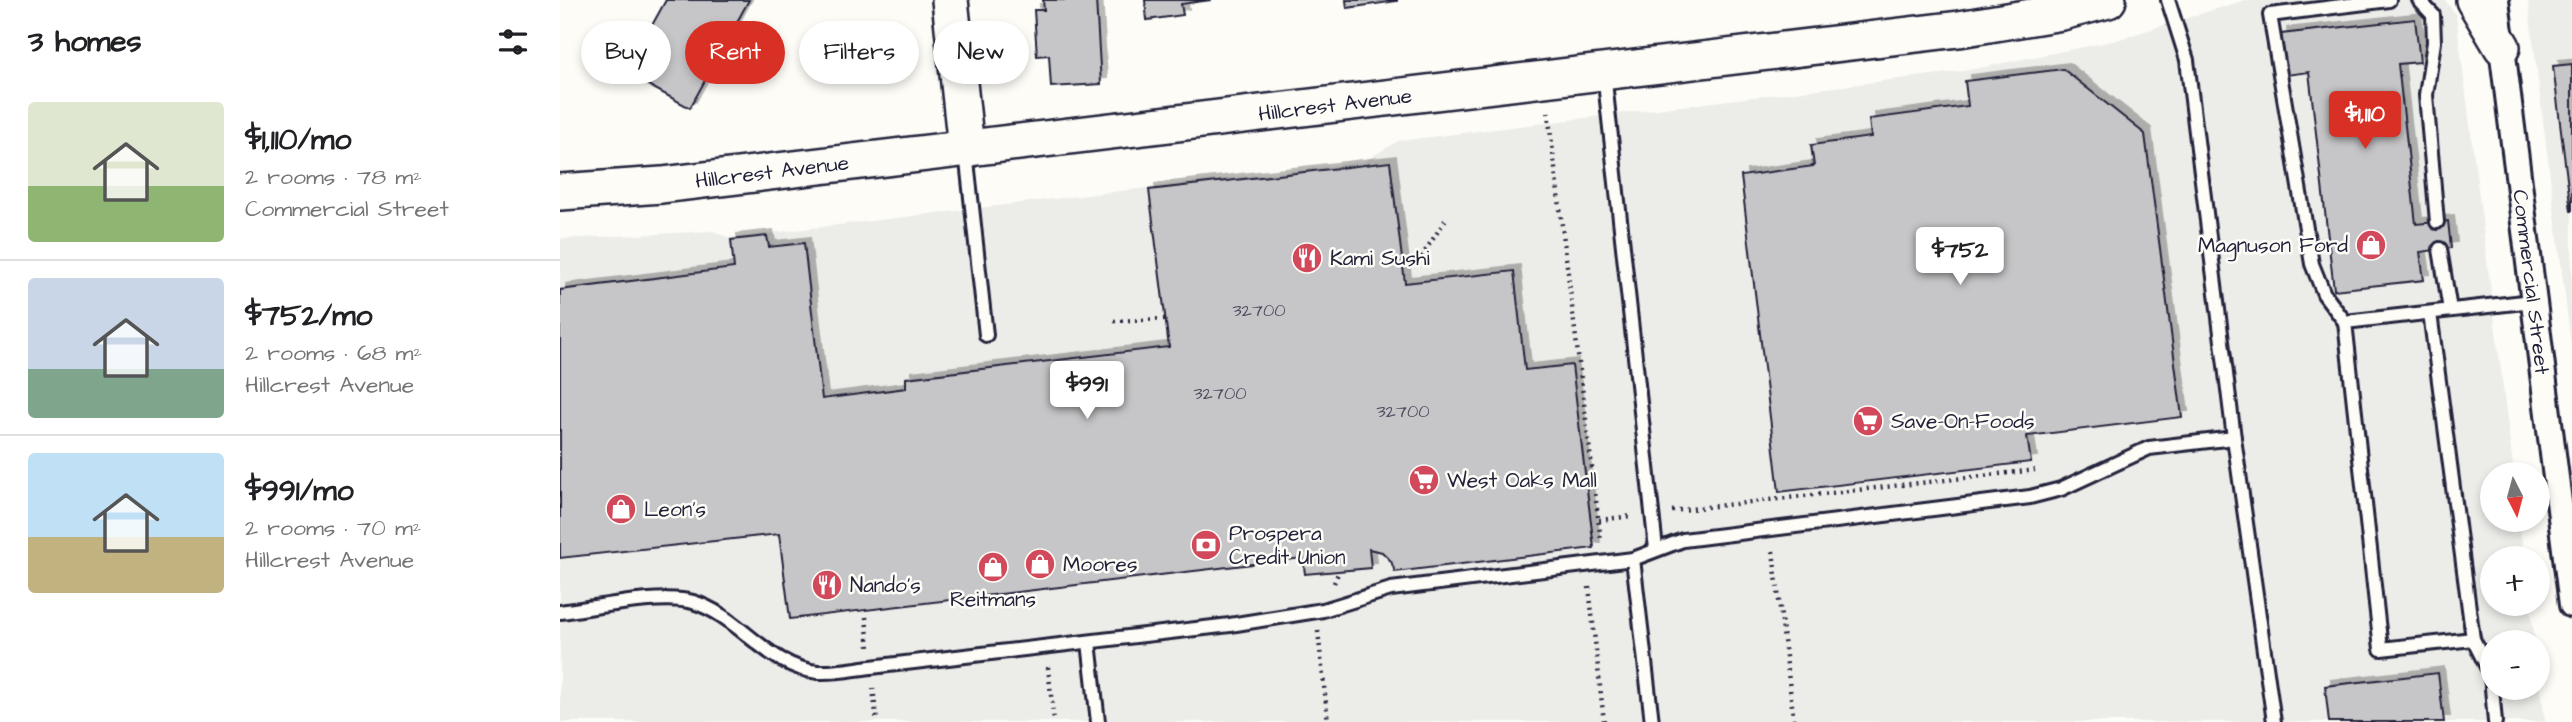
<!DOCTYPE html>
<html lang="en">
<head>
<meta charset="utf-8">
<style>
  body { margin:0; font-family:"Architects Daughter",sans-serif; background:#f6f6f6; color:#202124; height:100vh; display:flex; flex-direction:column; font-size:26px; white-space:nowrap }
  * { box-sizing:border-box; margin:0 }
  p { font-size:23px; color:#757577 }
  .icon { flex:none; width:38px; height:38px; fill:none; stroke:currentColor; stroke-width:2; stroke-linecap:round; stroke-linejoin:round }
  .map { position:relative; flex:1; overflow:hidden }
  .side { display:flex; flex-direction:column; background:#fff; width:560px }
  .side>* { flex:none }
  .guide { position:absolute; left:21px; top:21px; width:665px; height:63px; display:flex; gap:14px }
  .needle { width:46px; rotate:174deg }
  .tools { position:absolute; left:1920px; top:462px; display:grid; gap:14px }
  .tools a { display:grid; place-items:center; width:70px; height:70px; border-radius:50%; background:#fff; box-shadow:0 4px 10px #0003; font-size:35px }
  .price { position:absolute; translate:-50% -60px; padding:0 16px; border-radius:7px; background:#fff; color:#222; font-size:23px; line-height:46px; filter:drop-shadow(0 2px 4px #0008) }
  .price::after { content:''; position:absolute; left:50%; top:42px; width:21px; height:16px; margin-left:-10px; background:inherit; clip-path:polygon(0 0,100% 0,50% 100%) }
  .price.on { background:#d93025; color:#fff }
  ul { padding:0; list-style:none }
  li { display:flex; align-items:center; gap:21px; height:175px; padding:0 28px }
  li+li { border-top:2px solid #e0e0e0 }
  li span { display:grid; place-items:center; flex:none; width:196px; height:140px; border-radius:7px; color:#555 }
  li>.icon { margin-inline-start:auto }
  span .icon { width:84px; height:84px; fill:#fffc; stroke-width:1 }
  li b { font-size:30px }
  h2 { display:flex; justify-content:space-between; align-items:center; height:84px; padding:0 28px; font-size:30px }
  .tag { padding:0 24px; border-radius:32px; background:#fff; box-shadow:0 4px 10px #0003; font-size:24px; line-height:63px }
  .tag.on { background:#d93025; color:#fff }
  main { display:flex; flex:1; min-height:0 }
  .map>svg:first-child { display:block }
  .built { fill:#ecece9 }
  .building { fill:#c6c6c8; stroke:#22223b; stroke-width:2; filter:url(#shadow) }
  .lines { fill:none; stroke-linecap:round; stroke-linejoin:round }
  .lane-casing { stroke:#22223b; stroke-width:18 }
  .street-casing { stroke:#22223b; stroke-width:30 }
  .secondary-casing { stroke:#22223b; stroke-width:40 }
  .path { stroke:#22223b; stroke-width:4.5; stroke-dasharray:2 5; stroke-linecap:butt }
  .lane { stroke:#fdfcf7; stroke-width:12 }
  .street { stroke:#fdfcf7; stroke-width:24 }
  .secondary { stroke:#fdfcf7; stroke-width:35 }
  .labels { text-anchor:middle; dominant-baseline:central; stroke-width:5; stroke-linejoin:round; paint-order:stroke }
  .number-label { font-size:18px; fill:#4b4b5e }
  .street-label { font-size:21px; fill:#22223b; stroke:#fdfcf7 }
  .poi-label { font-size:21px; fill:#22223b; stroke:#fdfcf7; text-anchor:start }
</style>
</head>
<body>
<main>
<section class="side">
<h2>3 homes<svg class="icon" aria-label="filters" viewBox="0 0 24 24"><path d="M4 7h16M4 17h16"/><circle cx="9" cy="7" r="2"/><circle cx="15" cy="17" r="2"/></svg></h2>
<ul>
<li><span style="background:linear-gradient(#dfe7d0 60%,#8fb573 0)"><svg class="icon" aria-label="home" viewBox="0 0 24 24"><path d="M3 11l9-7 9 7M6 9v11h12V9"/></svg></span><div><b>$1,110/mo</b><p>2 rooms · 78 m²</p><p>Commercial Street</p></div></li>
<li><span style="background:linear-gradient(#c9d6e8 65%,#7fa58c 0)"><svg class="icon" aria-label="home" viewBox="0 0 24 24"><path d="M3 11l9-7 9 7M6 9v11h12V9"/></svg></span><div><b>$752/mo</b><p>2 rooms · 68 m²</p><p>Hillcrest Avenue</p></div></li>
<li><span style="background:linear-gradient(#bfe0f5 60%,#c2b280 0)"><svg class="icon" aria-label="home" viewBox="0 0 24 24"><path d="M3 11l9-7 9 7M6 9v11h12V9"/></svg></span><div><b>$991/mo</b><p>2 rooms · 70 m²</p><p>Hillcrest Avenue</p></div></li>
</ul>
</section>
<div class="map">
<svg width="2012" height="722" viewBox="0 0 2012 722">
  <defs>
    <filter id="shadow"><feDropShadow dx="6" dy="-6" stdDeviation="0" flood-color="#0004"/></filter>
  </defs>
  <rect width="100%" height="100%" fill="#fdfcf7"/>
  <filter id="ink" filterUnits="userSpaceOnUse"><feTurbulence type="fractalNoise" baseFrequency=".0143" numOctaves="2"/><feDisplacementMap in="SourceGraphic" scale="14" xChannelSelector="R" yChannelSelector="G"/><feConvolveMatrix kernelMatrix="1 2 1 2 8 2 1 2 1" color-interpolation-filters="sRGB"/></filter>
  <g filter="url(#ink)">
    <!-- built -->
    <g class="built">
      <path d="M1685 0H1885L1896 15 1954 474H1932V520H1959L1964 558H1932V604H1970L1975 642H1932V688H1978V663L1985 722H0V239L153 231 170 238 803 162 838 141 1404 71 1553 41Z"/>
      <path d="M1968 0H2012V352Z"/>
    </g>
    <!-- building -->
    <g class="building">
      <path d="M106 0H189L130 108 86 84 90 75 82 71 88 60 76 54Z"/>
      <path d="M483 0H536L541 84 491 87 489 55 477 56 474 10H484Z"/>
      <path d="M585 0H651L621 4 623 15 587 20Z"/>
      <path d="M786 0H837V1L787 8Z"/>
      <path d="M1855 19 1860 62 1838 64 1856 224 1888 221 1891 248 1860 252 1864 280 1774 290 1749 72 1726 75 1721 34Z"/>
      <path d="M2012 64V211H2011L1993 66Z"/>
      <path d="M1503 69 1585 134 1622 417 1467 436 1471 462 1219 492 1181 176 1254 166 1251 145 1311 137 1309 119 1408 106 1405 81Z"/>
      <path d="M830 162 845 283 954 271 965 370 1012 365 1034 548 835 572 831 561 822 552 809 549 811 568 745 574 743 558 230 619 219 534 0 558V290L174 268 171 240 207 236 209 247 244 243 262 399 346 388V378L609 347 589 190Z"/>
      <path d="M1878 673 1884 722H1769L1765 686Z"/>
    </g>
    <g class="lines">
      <!-- lane casing -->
      <g class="lane-casing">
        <g id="lane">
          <path d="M1608 0 1627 60 1674 438 1714 722"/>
          <path d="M1859 0 1873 15 1874 42 1866 95 1877 222"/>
          <path d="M1044 73 1096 549"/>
          <path d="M406 152 426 335"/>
          <path d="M1880 249 1890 310"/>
          <path d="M1870 313 1913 639 1821 649 1785 322 1973 301"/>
          <path d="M1785 322 1764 294 1752 264 1710 15 1829 0"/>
          <path d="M1073 559 1092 722"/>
          <path d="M0 612C34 608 102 593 133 602 180 616 207 667 258 672 275 673 294 669 311 667L670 625 763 610 831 589 1073 559 1123 540 1470 497 1501 489 1589 448 1674 438"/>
          <path d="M1913 639 1931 675 1932 685"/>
          <path d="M529 642 538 722"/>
          <path d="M1932 688 1935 722"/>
        </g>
      </g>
      <!-- street casing -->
      <g class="street-casing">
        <path id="street" d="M1936 0 2012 605"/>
      </g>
      <!-- secondary casing -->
      <g class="secondary-casing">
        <g id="secondary">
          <path d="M390 0 406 148"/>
          <path d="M1914 0 1942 47"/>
          <path d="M0 192 102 185 1399 29 1502 12 1548 0"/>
        </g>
      </g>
      <!-- path -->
      <g class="path">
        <path d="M988 112 1041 541"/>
        <path d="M843 263 858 262 886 219"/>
        <path d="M554 321 605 319"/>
        <path d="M1112 511 1475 470"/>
        <path d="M1039 520 1072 516"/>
        <path d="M1213 551 1234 722"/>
        <path d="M774 583 779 571"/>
        <path d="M1029 587 1044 722"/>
        <path d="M306 617 309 648"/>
        <path d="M758 631 768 722"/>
        <path d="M488 667 494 722"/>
        <path d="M313 688 317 722"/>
      </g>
      <!-- lane -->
      <use href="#lane" class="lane"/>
      <!-- street -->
      <use href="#street" class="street"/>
      <!-- secondary -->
      <use href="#secondary" class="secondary"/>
    </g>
  </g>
  <!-- icons -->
  <defs>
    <g id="shop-disc" transform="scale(1.575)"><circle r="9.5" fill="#d1495b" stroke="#fdfcf7"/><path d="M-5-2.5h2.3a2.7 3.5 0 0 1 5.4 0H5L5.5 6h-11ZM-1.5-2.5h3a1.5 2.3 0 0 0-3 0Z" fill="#fff"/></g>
    <g id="restaurant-disc" transform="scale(1.575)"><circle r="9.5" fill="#d1495b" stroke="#fdfcf7"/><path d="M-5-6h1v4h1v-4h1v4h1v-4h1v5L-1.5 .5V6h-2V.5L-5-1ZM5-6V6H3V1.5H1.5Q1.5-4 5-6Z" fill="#fff"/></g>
    <g id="supermarket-disc" transform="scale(1.575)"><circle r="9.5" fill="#d1495b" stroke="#fdfcf7"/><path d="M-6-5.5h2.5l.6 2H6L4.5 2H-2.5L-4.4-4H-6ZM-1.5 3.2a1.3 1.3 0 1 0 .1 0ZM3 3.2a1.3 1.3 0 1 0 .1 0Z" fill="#fff"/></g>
    <g id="bank-disc" transform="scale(1.575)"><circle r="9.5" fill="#d1495b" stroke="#fdfcf7"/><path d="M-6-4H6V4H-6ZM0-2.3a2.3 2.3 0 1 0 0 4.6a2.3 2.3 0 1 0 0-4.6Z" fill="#fff"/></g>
  </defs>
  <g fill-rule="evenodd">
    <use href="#shop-disc" x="1811" y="245"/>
    <use href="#restaurant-disc" x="747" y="258"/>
    <use href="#supermarket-disc" x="1308" y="421"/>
    <use href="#supermarket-disc" x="864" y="480"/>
    <use href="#shop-disc" x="61" y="509"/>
    <use href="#bank-disc" x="646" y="545"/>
    <use href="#shop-disc" x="480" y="564"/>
    <use href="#shop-disc" x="433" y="567"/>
    <use href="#restaurant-disc" x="267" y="585"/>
  </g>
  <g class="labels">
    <!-- number labels -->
    <g class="number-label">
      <text x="699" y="310">32700</text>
      <text x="660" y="393">32700</text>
      <text x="843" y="411">32700</text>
    </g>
    <!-- street labels -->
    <g class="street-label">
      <text transform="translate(775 105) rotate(-7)">Hillcrest Avenue</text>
      <text transform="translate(212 172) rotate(-7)">Hillcrest Avenue</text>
      <text transform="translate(1971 282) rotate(83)">Commercial Street</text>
    </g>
    <!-- poi labels -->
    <g class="poi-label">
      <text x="1788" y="245" text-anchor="end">Magnuson Ford</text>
      <text x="770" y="258">Kami Sushi</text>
      <text x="1331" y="421">Save-On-Foods</text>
      <text x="887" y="480">West Oaks Mall</text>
      <text x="84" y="509">Leon's</text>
      <text x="669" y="533">Prospera<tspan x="669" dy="24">Credit Union</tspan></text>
      <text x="503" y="564">Moores</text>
      <text x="290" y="585">Nando's</text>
      <text x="433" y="599" text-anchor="middle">Reitmans</text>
    </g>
  </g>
</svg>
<div class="tools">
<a><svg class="needle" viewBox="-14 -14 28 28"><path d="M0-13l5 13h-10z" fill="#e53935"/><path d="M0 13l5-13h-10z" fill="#757577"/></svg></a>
<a>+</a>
<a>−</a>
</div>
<b class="price on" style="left:1805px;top:151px">$1,110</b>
<b class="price" style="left:1400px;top:287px">$752</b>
<b class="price" style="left:527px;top:421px">$991</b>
<div class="guide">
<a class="tag">Buy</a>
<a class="tag on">Rent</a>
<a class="tag">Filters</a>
<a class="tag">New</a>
</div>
</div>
</main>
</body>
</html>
